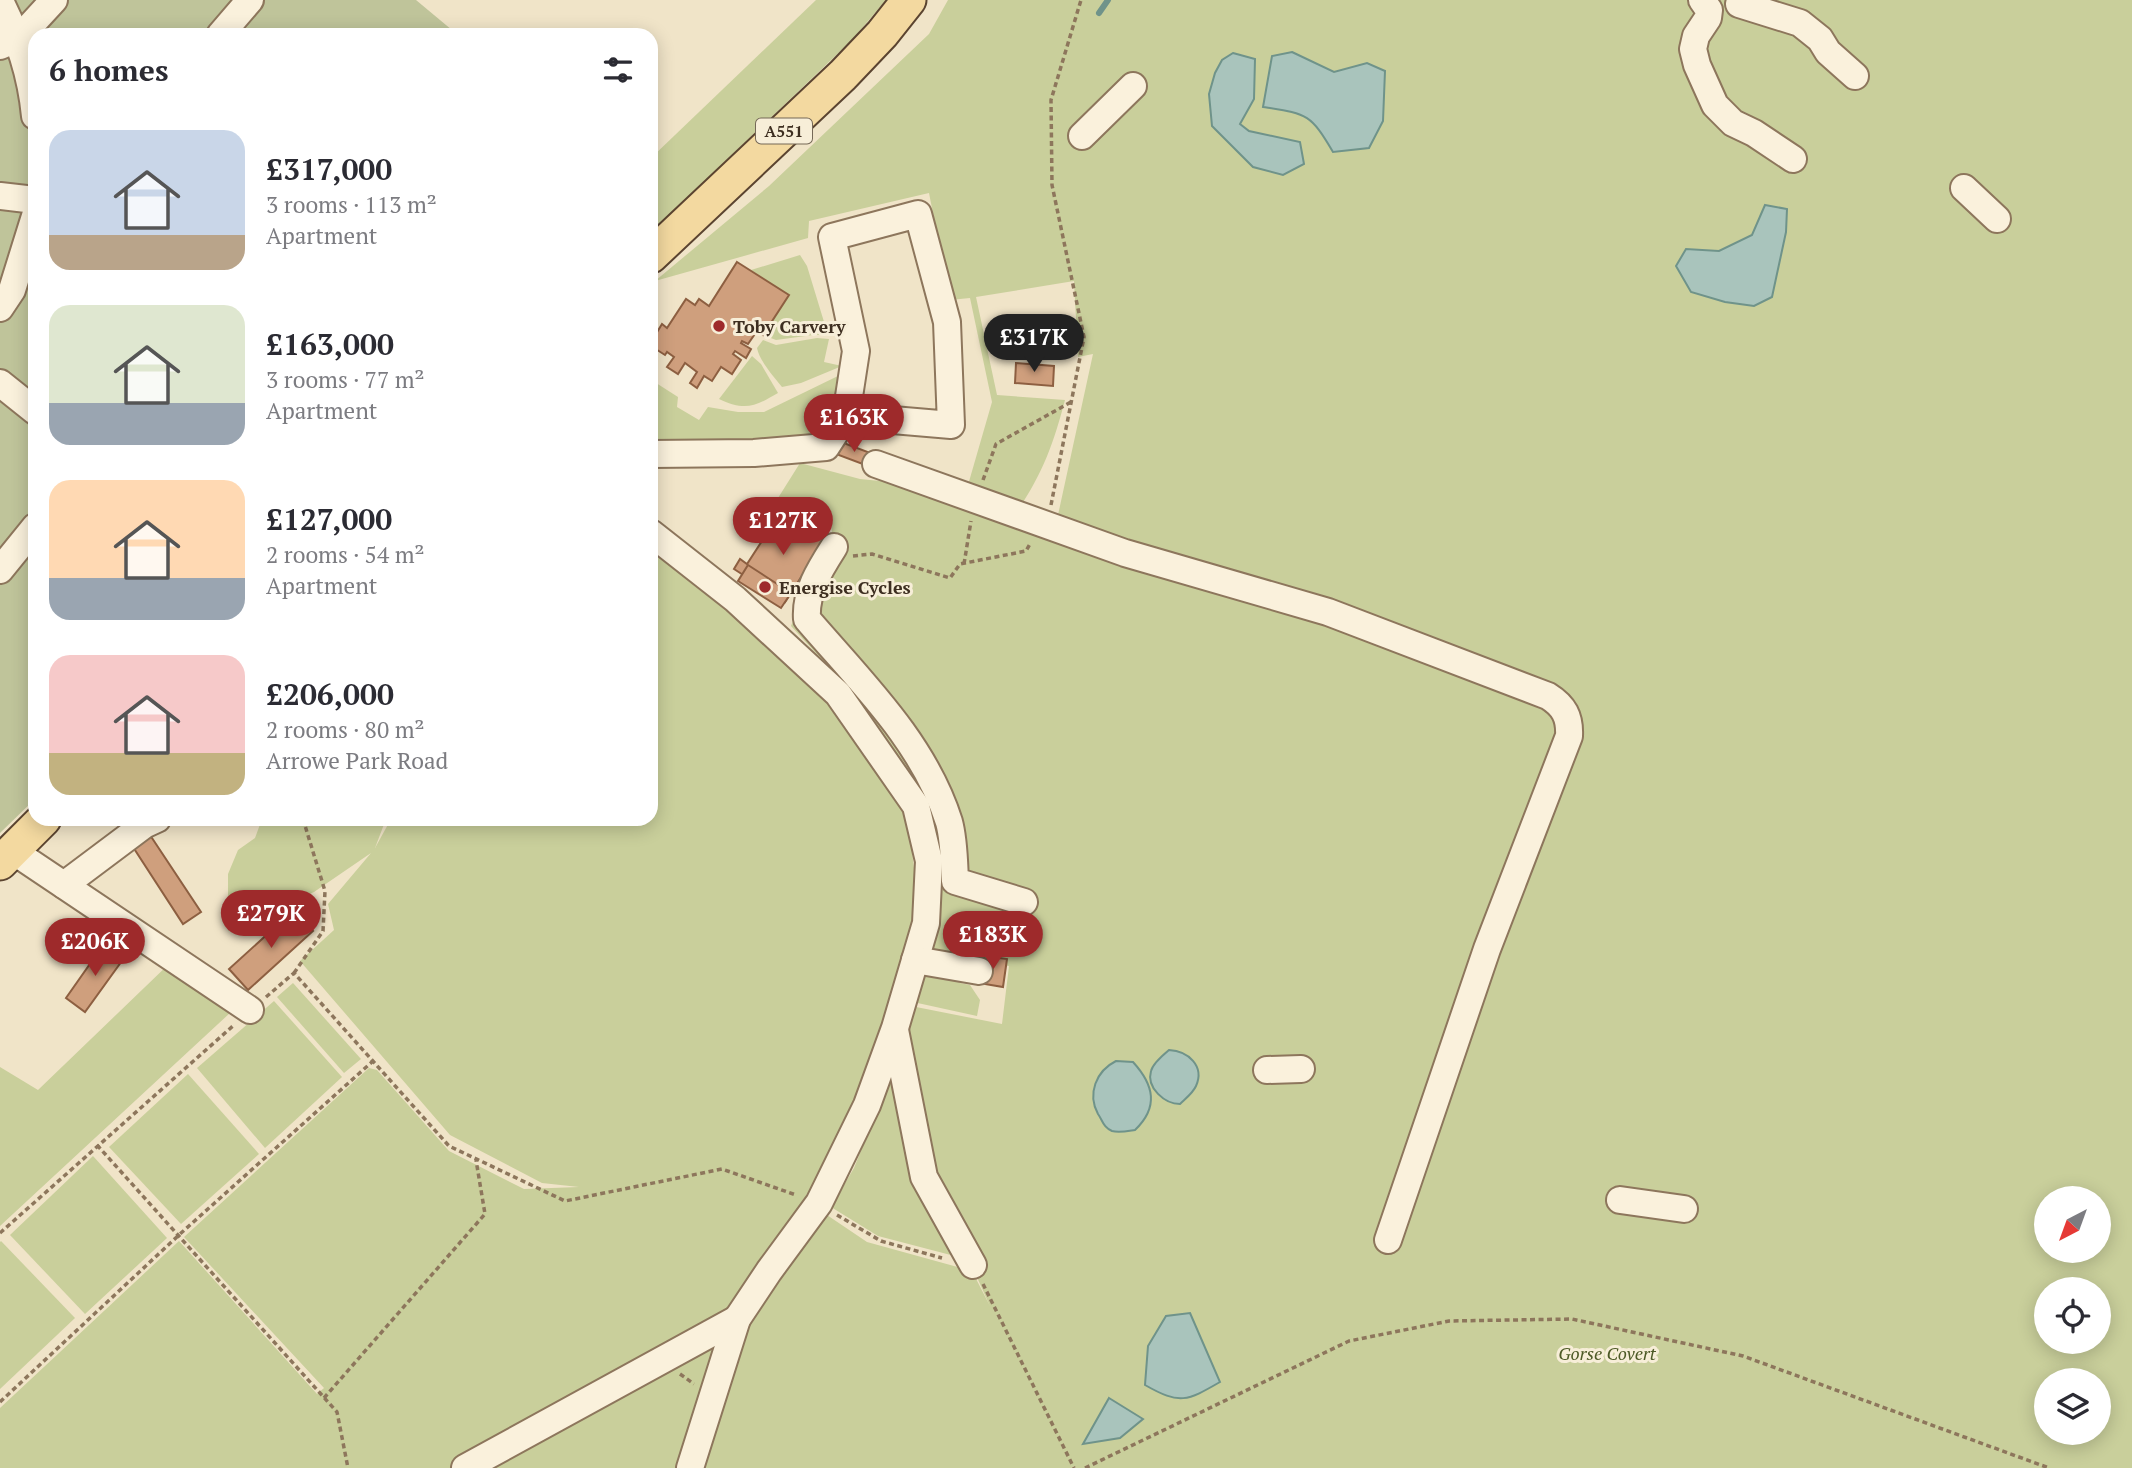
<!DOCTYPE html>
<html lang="en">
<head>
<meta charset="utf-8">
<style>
  body { margin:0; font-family:"PT Serif",serif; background:#f7f7f7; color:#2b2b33; height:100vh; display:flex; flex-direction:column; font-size:26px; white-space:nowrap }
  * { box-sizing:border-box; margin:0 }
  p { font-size:23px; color:#7c7c81 }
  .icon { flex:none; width:38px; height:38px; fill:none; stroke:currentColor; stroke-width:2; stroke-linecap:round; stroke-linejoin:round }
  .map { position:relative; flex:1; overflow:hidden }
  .drawer { position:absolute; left:28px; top:28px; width:630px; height:798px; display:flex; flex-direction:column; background:#fff; border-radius:21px; box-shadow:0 4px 18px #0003 }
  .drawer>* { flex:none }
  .needle { width:46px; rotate:221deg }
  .buttons { position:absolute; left:2034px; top:1186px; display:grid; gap:14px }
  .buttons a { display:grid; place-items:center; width:77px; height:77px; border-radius:50%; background:#fff; box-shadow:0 4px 18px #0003; font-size:35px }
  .price { position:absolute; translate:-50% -60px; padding:0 16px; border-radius:24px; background:#9e2a2b; color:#fff; font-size:23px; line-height:46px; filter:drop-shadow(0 2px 4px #0008) }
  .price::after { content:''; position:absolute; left:50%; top:42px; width:21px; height:16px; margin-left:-10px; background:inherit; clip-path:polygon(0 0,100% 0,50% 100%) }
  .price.active { background:#222; color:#fff }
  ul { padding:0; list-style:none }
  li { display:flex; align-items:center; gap:21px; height:175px; padding:0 21px }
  li span { display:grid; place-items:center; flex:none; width:196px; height:140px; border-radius:21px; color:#555 }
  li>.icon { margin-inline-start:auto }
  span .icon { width:84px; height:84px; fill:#fffc; stroke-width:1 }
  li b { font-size:30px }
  h2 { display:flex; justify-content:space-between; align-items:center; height:84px; padding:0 21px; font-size:30px }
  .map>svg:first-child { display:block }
  .green { fill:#c9cf9b; fill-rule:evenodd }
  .cemetery { fill:#bfc49a }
  .water { fill:#a9c4bc; stroke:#6f938a; stroke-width:2 }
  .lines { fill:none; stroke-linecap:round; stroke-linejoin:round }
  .stream { stroke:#6f938a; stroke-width:6 }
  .building { fill:#cf9f7d; stroke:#8d5f41; stroke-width:2 }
  .minor-casing { stroke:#8d765c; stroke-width:30 }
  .major-casing { stroke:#5b4430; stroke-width:37 }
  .path { stroke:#8d765c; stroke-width:3.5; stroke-dasharray:5 3.5; stroke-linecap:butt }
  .minor { stroke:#faf1dc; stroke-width:26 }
  .major { stroke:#f3d9a0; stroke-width:33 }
  .poi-dot { fill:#9e2a2b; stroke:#f7eed8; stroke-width:2.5 }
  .labels { text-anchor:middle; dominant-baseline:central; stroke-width:6; stroke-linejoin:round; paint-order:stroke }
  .shield { fill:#f7eed8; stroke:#756857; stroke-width:2 }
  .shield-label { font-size:16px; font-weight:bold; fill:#3d2e20 }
  .poi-label { font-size:18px; font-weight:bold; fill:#3d2e20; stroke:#f7eed8; text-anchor:start }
  .park-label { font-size:18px; font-style:italic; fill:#4d5a26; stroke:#f7eed8 }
</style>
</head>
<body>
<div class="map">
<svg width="2132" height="1468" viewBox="0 0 2132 1468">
  <rect width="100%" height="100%" fill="#f0e4c8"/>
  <!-- green -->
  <g class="green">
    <path d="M816 0H886L851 41 651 232V158Z"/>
    <path d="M948 0H2132V1468H699L734 1353 778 1277 824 1213 867 1242 972 1271 990 1306 936 1187 902 1036 911 1006 1002 1024 1009 966 927 952 940 867 845 685 791 626 808 581 833 539 831 525 778 498 800 463 860 479 910 484 1053 538 1093 354 1078 357 1074 281 976 297 997 395 1065 400C1054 442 1043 473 1018 510L968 485 992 402 970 298 950 300 929 193 809 221 808 238 655 281 769 186 929 34ZM2046 1199H2098V1251H2046ZM2046 1290H2098V1342H2046ZM2046 1381H2098V1433H2046Z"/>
    <path d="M800 255 807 266 828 335H813L776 340 763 335 788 295 751 270Z"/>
    <path d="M817 338 829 339 824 362 842 366 801 383 782 387C774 377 759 360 757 348L763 340 776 345Z"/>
    <path d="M752 356 761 364 778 393C754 407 745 411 719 399Z"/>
    <path d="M840 375 833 413 822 432 816 431 793 440 651 443V382L653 381 678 397 677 407 699 420 708 407 738 412H764Z"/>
    <path d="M651 551 721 603 830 695 907 809 919 910 847 1137 763 1269 680 1468H0V1408L179 1241 317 1394 324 1388 184 1237 369 1068 377 1070 449 1151 524 1189 579 1187 542 1183 450 1135 300 961 334 930 328 904 371 853 314 892 228 931V874L238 850 255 838 262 819H386L375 848 391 819H651Z"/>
    <path d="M171 962 231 1012 0 1226V1067L38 1090Z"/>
    <path d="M921 973 954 977 960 983 970 985 980 1000 977 1016 913 1002Z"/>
    <path d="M293 983 361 1059 344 1073 277 997Z"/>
    <path d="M274 1001 342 1077 265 1148 197 1068Z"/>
    <path d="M896 1052 923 1177 966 1259 878 1236 831 1207 854 1168 877 1111Z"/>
    <path d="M188 1074 259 1154 181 1224 109 1147Z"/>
    <path d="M93 1156 167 1238 85 1314 10 1235Z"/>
    <path d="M1 1241 75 1318 0 1389V1242Z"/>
  </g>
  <!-- cemetery -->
  <path class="cemetery" d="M0 0H416L458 35H35V799L0 833Z"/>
  <!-- water -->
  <g class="water">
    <path d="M1292 52 1334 72 1367 63 1385 71 1383 121 1369 148 1333 152C1310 113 1307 114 1263 107L1272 56Z"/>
    <path d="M1233 53 1255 59 1254 99 1240 124 1249 131 1300 142 1304 164 1283 175 1253 167 1212 126 1209 94 1215 73 1222 60Z"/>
    <path d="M1765 205 1787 209 1786 232 1772 297 1754 306 1725 302 1691 292 1676 266 1686 249 1719 251 1752 235Z"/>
    <path d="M1169 1050C1188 1051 1205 1066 1196 1086 1193 1093 1185 1099 1180 1104 1165 1104 1146 1088 1151 1071 1153 1063 1163 1055 1169 1050Z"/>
    <path d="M1116 1061 1133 1062C1154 1085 1159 1107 1135 1130 1128 1131 1119 1133 1112 1131 1103 1127 1103 1121 1098 1114 1087 1094 1096 1071 1116 1061Z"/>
    <path d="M1190 1313 1220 1382C1187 1401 1180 1405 1145 1385L1148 1346 1166 1316Z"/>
    <path d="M1109 1398 1143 1419 1120 1438 1083 1444Z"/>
  </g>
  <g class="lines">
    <!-- stream -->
    <path class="stream" d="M1099 13 1108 0"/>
  </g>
  <!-- building -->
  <g class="building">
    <path d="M737 262 789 295 763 335 757 331 748 344 742 341 741 343 751 349 746 358 735 351 733 354 741 360 732 374 721 367 712 381 704 376 697 388 690 383 697 372 685 363 678 374 667 367 674 357 667 352 665 355 651 346V342L662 324 667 328 686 299 695 305 699 299 709 306Z"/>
    <path d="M1016 363 1054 366 1053 386 1015 383Z"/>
    <path d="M841 442 873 454 868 466 836 454Z"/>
    <path d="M792 514 827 537 785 602 734 569 740 559 747 564 773 524 782 530Z"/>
    <path d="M748 565 791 593 781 608 738 581Z"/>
    <path d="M150 835 201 912 183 924 133 847Z"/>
    <path d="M294 910 313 931 248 990 229 969Z"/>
    <path d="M104 944 124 958 85 1012 66 998Z"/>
    <path d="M984 956 1007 959 1003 987 979 983Z"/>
  </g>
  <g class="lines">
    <!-- minor casing -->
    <g class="minor-casing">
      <g id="minor">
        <path d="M1702 0 1709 10 1708 18 1696 36 1693 49 1697 65 1715 105 1733 123 1754 133 1793 159"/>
        <path d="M0 1C19 39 31 74 35 116"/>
        <path d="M1739 4 1800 23 1820 39 1828 52 1855 76"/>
        <path d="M220 35 250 0"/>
        <path d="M0 46 19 38 54 0"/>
        <path d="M1082 136 1133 86"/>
        <path d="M1964 188 1997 219"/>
        <path d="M0 196 35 200"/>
        <path d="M0 308 12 290 35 216"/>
        <path d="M0 383 35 411"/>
        <path d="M651 454 754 453 826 447 846 416 856 351 832 237 918 214 947 322 951 425 846 416"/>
        <path d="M876 464 1125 553 1328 612 1548 696C1564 706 1570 717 1569 736L1487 949 1388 1240"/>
        <path d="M651 533 735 599 838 694 916 806 929 861 926 923 895 1028 867 1105 819 1203 769 1271 737 1319 690 1468"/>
        <path d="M834 547C820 569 805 592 807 619 860 681 924 742 949 822 954 840 954 861 955 881L1024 902"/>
        <path d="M0 570 35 527"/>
        <path d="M13 851 250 1010"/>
        <path d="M64 885 144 825 157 819"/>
        <path d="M915 960 979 971"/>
        <path d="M895 1030 924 1177 973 1265"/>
        <path d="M1267 1070 1301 1069"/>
        <path d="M1620 1200 1684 1209"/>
        <path d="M465 1468 737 1319"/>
      </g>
    </g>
    <!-- major casing -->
    <g class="major-casing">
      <g id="major">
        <path d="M651 256 843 75 882 34 909 0"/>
        <path d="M0 863 44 819"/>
      </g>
    </g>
    <!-- path -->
    <g class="path">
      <path d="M983 480 996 444 1071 402"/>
      <path d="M1051 505 1084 337 1052 185 1051 100 1081 0"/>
      <path d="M853 556 872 554 950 578 960 564 1026 551 1031 542"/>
      <path d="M964 564 971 521"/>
      <path d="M294 973 323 931 325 891 303 819"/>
      <path d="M266 997 294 973 449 1146 565 1201 722 1169 796 1195"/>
      <path d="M97 1145 337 1412 348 1468"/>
      <path d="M837 1215 881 1241 942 1258"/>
      <path d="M0 1233 234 1025"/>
      <path d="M983 1284 1074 1468"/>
      <path d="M680 1374 694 1384"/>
      <path d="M324 1398 485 1214 476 1160"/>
      <path d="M0 1402 180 1234 373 1061"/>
      <path d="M1085 1468 1349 1341 1449 1321 1572 1319 1743 1356 2049 1468"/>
    </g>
    <!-- minor -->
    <use href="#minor" class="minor"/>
    <!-- major -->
    <use href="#major" class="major"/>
  </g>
  <!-- markers -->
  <g class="poi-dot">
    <circle cx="719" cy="326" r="7"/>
    <circle cx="765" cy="587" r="7"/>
  </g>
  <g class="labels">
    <!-- shield labels -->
    <rect class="shield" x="756" y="118.5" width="56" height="25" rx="5"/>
    <g class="shield-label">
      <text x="784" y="131">A551</text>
    </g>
    <!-- poi labels -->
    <g class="poi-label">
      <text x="733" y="326">Toby Carvery</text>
      <text x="779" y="587">Energise Cycles</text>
    </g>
    <!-- park labels -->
    <g class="park-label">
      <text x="1607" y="1353">Gorse Covert</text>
    </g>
  </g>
</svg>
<div class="buttons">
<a><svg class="needle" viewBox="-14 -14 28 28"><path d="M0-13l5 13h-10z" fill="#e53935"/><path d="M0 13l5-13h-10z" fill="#7c7c81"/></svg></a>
<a><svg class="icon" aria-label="locate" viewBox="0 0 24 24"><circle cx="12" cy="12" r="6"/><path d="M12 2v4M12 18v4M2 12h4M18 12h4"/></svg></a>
<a><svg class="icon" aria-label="layers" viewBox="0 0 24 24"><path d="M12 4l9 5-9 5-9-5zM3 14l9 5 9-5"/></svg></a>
</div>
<b class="price active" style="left:1034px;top:374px">£317K</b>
<b class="price" style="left:854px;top:454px">£163K</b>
<b class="price" style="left:783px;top:557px">£127K</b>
<b class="price" style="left:271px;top:950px">£279K</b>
<b class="price" style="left:993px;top:971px">£183K</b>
<b class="price" style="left:95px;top:978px">£206K</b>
<section class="drawer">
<h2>6 homes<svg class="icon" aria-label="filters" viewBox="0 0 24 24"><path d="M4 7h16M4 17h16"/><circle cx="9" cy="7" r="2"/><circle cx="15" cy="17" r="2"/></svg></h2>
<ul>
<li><span style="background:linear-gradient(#c9d6e8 75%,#b9a48a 0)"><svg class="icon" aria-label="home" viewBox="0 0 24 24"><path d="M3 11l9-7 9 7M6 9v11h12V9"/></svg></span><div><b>£317,000</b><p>3 rooms · 113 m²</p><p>Apartment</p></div></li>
<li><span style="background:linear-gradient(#dfe7d0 70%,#9aa5b1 0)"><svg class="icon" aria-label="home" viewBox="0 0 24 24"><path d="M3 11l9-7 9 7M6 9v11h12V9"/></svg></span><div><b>£163,000</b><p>3 rooms · 77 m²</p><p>Apartment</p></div></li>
<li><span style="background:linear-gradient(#ffd9b3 70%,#9aa5b1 0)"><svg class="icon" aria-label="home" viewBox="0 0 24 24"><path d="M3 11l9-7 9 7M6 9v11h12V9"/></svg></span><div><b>£127,000</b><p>2 rooms · 54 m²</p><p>Apartment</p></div></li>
<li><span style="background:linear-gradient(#f6c9c9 70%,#c2b280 0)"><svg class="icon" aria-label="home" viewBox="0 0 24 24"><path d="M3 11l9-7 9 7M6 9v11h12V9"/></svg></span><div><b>£206,000</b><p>2 rooms · 80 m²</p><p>Arrowe Park Road</p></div></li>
</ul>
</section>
</div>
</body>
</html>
